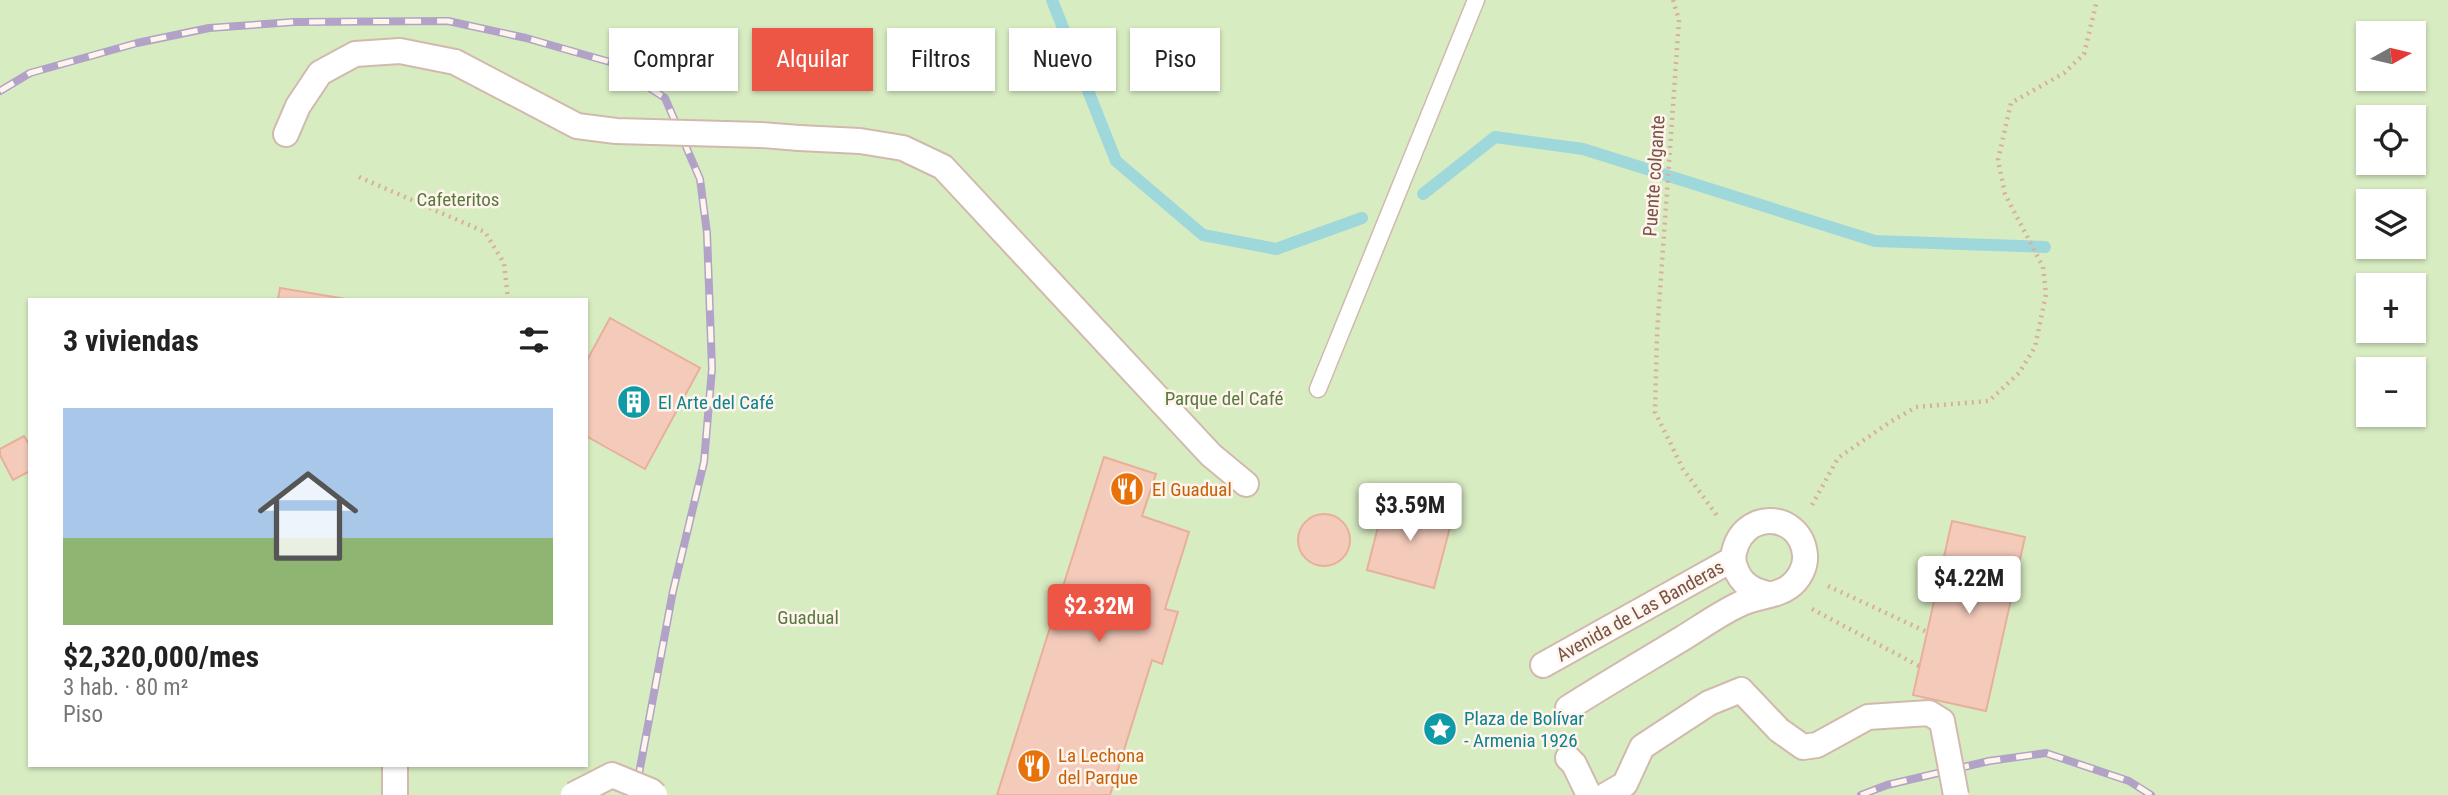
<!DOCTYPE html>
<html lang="es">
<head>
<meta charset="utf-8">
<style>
  body { margin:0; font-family:"Roboto Condensed",sans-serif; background:#f6f6f6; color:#222; height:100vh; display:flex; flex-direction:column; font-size:26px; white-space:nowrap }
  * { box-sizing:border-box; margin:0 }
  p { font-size:23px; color:#767676 }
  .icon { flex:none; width:38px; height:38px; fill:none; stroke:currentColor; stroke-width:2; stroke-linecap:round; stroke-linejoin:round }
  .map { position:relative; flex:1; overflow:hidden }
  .details { position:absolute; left:28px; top:298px; width:560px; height:469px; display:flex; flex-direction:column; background:#fff; border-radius:0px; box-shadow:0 2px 5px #0004 }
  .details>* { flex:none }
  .hud { position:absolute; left:609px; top:28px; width:665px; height:63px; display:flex; gap:14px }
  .needle { width:46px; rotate:82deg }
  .controls { position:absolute; left:2356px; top:21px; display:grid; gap:14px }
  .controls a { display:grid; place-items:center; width:70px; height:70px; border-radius:0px; background:#fff; box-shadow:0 2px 5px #0004; font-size:35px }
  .price { position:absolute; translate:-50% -60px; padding:0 16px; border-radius:7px; background:#fff; color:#222; font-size:23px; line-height:46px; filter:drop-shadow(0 2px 4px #0008) }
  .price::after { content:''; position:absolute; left:50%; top:42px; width:21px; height:16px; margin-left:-10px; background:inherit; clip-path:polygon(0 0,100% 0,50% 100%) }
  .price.selected { background:#ed5644; color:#fff }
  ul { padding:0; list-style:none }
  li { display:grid; align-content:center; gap:14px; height:371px; padding:0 35px }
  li+li { border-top:2px solid #e0e0e0 }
  li span { display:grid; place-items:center; height:217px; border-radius:0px; color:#555 }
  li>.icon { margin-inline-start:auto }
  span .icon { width:126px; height:126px; fill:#fffc; stroke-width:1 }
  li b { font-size:30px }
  h2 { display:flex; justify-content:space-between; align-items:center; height:84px; padding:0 35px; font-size:30px }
  .chip { padding:0 24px; border-radius:0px; background:#fff; box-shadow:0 2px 5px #0004; font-size:24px; line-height:63px }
  .chip.selected { background:#ed5644; color:#fff }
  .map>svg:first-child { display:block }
  .green { fill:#d8ecc2; fill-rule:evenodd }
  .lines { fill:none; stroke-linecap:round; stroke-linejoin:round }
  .stream { stroke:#9ed8db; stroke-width:12 }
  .building { fill:#f4cbbb; stroke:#e8af9a; stroke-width:2 }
  .service-casing { stroke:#d2b9ad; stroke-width:19 }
  .pedestrian-casing { stroke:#d2b9ad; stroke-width:28 }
  .path { stroke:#daae9e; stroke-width:4.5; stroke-dasharray:2 5; stroke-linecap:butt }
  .service { stroke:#fff; stroke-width:16 }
  .pedestrian { stroke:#fff; stroke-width:24 }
  .rail-casing { stroke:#b2a2c8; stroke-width:8 }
  .rail { stroke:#fff5ec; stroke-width:5; stroke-dasharray:16; stroke-linecap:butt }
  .pedestrian-bridge-casing { stroke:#d2b9ad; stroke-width:28; stroke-linecap:butt }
  .pedestrian-bridge { stroke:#fff; stroke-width:24 }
  .labels { text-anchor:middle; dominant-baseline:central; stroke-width:5; stroke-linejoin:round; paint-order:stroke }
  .street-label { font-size:19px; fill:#785448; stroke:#fff5ec }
  .park-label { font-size:19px; fill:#55793d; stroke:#fff5ec }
  .culture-label { font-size:19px; fill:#0d838f; stroke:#fff5ec; text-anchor:start }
  .food-label { font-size:19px; fill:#c56008; stroke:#fff5ec; text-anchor:start }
</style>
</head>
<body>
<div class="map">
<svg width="2448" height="795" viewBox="0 0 2448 795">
  <rect width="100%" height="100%" fill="#fdf1e5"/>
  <!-- green -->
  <path class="green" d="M0 0H2448V795H0ZM2368 33H2413V79H2368ZM2368 117H2413V163H2368ZM2368 201H2413V247H2368ZM2368 285H2413V331H2368ZM30 299H586V765H30ZM2368 369H2413V415H2368Z"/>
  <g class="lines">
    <!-- stream -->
    <g class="stream">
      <path d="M1052 0 1116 161 1203 235 1276 249 1362 218"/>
      <path d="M1423 194 1495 137 1583 149 1875 241 2045 247"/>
    </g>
  </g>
  <!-- building -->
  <g class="building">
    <path d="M280 288 346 299H278Z"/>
    <path d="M610 318 700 368 645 469 586 436V362Z"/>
    <path d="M24 436 30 446V471L13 480 0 455V449Z"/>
    <path d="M1104 457 1156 474 1142 516 1189 532 1165 609 1178 612 1162 664 1152 660 1110 795H997Z"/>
    <path d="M1385 499 1453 516 1434 588 1367 570Z"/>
    <circle cx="1324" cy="540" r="26"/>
    <path d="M1952 521 2025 537 1986 711 1913 695Z"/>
  </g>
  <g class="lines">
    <!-- service casing -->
    <g class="service-casing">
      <path id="service" d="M1318 389 1476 0"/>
    </g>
    <!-- pedestrian casing -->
    <g class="pedestrian-casing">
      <g id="pedestrian">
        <path d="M286 134 298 106 320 73 355 54 400 51 455 62"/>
        <path d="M799 138 860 141 903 148 943 167 1211 455 1246 484"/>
        <path d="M1733 559C1737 580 1748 590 1768 594"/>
        <path d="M1543 665 1733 559C1738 508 1801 510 1805 555 1806 567 1799 580 1789 587 1775 597 1754 596 1738 605 1719 614 1701 627 1683 638 1645 661 1606 684 1568 708"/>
        <path d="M1568 758 1574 764 1589 795"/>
        <path d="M395 765V795"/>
        <path d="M1606 795 1625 784 1642 747 1709 703 1741 690 1779 730"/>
      </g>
    </g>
    <!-- path -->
    <g class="path">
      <path d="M1673 0 1679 20 1657 334 1655 412 1683 469 1718 517"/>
      <path d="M359 177 485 232 504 263 508 299"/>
      <path d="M1812 505 1838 458 1890 422 1916 407 1989 401 2019 373 2035 347 2046 294 2043 267 2005 194 1998 160 2011 103 2064 73 2084 54 2097 0"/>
      <path d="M1828 586 1927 632"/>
      <path d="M1812 609 1919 666"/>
    </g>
    <!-- service -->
    <use href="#service" class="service"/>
    <!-- pedestrian -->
    <use href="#pedestrian" class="pedestrian"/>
    <!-- rail casing -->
    <g class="rail-casing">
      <g id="rail">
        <path d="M0 91 30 73 137 43 209 28 294 22 448 21 526 38 610 62 665 98 700 179 707 233 712 369 704 462 673 591 635 795"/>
        <path d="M1861 795 1887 785 1989 761 2046 753 2129 781 2151 795"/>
      </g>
    </g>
    <!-- rail -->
    <use href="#rail" class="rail"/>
    <!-- pedestrian-bridge casing -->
    <g class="pedestrian-bridge-casing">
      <g id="pedestrian-bridge">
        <path d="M455 62 577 126 616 131 761 135 799 138"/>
        <path d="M1779 730 1803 747 1817 745 1868 717 1929 713 1942 721 1956 795"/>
        <path d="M573 795 612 775 651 791 655 795"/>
      </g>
    </g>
    <!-- pedestrian-bridge -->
    <use href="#pedestrian-bridge" class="pedestrian-bridge"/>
  </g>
  <!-- icons -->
  <defs>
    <g id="building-disc" transform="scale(1.75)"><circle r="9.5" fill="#0f9aa8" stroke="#fff5ec"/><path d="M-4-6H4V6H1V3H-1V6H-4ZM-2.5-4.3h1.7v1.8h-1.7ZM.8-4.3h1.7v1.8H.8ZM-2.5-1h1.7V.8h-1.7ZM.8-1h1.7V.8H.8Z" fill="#fff"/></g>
    <g id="restaurant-disc" transform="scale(1.75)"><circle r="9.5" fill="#e8710a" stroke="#fff5ec"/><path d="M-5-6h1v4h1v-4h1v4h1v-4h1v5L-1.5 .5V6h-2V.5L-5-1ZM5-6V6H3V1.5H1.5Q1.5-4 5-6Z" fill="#fff"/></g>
    <g id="sight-disc" transform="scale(1.75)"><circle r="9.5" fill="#0f9aa8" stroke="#fff5ec"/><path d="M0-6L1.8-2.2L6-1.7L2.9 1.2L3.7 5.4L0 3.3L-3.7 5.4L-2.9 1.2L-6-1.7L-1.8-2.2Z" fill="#fff"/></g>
  </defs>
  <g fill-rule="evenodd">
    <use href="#building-disc" x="634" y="402"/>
    <use href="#restaurant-disc" x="1127" y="489"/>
    <use href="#sight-disc" x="1440" y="729"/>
    <use href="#restaurant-disc" x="1034" y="766"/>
  </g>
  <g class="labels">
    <!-- street labels -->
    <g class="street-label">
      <text transform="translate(1654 176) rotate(-86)">Puente colgante</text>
      <text transform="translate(1640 611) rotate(-29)">Avenida de Las Banderas</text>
    </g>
    <!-- park labels -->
    <g class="park-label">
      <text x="458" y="199">Cafeteritos</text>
      <text x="1224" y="398">Parque del Café</text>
      <text x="808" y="617">Guadual</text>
    </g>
    <!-- culture labels -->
    <g class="culture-label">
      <text x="658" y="402">El Arte del Café</text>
      <text x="1464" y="718">Plaza de Bolívar<tspan x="1464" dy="22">- Armenia 1926</tspan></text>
    </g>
    <!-- food labels -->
    <g class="food-label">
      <text x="1152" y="489">El Guadual</text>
      <text x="1058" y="755">La Lechona<tspan x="1058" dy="22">del Parque</tspan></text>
    </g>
  </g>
</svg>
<div class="controls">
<a><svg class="needle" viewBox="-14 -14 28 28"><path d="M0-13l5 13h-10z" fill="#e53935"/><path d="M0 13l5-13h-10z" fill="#767676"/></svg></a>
<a><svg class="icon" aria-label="locate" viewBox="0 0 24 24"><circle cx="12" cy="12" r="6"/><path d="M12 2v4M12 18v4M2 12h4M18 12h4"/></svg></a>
<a><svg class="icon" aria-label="layers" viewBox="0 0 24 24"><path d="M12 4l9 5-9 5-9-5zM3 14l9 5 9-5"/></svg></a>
<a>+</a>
<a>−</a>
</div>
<b class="price" style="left:1410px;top:543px">$3.59M</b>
<b class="price" style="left:1969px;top:616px">$4.22M</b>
<b class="price selected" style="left:1099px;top:644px">$2.32M</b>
<div class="hud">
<a class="chip">Comprar</a>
<a class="chip selected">Alquilar</a>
<a class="chip">Filtros</a>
<a class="chip">Nuevo</a>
<a class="chip">Piso</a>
</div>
<section class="details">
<h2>3 viviendas<svg class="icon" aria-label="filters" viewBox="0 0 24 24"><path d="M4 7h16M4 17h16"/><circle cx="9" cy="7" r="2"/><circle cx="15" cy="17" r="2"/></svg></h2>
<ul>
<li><span style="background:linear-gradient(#a9c7e8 60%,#8fb573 0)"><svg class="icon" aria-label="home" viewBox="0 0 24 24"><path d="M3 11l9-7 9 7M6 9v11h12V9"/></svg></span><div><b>$2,320,000/mes</b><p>3 hab. · 80 m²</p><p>Piso</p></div></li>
</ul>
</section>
</div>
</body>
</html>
